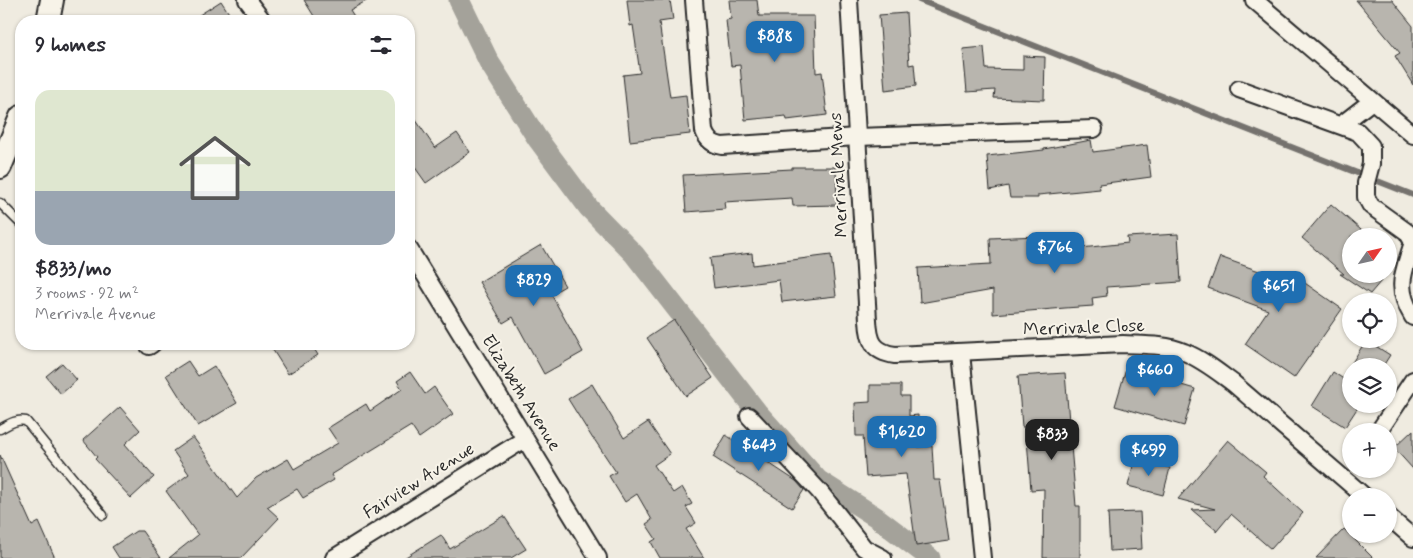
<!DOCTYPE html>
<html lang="en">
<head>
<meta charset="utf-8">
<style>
  body { margin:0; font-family:Mynerve,sans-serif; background:#f7f7f7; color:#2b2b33; height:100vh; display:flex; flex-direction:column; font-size:19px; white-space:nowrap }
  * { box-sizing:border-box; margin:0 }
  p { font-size:16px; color:#7c7c81 }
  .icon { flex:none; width:28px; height:28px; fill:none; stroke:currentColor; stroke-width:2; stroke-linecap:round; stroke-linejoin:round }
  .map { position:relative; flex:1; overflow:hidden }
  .details { position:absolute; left:15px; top:15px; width:400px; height:335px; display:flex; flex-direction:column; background:#fff; border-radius:20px; box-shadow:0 1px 4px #0004 }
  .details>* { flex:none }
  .needle { width:32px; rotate:56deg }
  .tools { position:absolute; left:1342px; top:228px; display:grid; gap:10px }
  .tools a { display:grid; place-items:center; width:55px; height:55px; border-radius:50%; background:#fff; box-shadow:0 1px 4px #0004; font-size:25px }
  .price { position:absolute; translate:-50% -42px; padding:0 11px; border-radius:10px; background:#1f6fb2; color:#fff; font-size:16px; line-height:32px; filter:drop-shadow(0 1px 2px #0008) }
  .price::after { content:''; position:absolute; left:50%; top:30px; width:15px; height:11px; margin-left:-8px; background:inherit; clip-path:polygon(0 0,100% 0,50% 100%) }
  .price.on { background:#222; color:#fff }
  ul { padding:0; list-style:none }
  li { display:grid; align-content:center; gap:10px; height:265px; padding:0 20px }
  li+li { border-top:1px solid #e1e1e2 }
  li span { display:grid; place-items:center; height:155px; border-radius:15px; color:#555 }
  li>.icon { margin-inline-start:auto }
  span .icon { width:90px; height:90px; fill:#fffc; stroke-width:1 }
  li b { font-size:21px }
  h2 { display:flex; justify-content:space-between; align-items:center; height:60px; padding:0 20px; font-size:21px }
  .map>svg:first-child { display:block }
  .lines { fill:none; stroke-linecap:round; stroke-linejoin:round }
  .stream { stroke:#74726e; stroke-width:6 }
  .canal { stroke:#a4a29a; stroke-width:21 }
  .building { fill:#b8b5ae; stroke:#2b2b2b }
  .lane-casing { stroke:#2b2b2b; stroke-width:11 }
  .street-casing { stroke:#2b2b2b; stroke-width:20 }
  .secondary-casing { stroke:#2b2b2b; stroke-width:26 }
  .lane { stroke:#f7f3e8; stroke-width:8 }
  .street { stroke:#f7f3e8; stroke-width:16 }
  .secondary { stroke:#f7f3e8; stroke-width:22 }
  .labels { text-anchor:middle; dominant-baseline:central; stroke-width:4; stroke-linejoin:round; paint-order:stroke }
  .street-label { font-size:18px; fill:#2b2b2b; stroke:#f7f3e8 }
</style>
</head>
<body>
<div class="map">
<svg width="1413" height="558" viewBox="0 0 1413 558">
  <rect width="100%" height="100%" fill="#efebe0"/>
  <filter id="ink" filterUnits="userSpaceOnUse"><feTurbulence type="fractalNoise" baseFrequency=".02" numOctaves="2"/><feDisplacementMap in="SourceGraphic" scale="10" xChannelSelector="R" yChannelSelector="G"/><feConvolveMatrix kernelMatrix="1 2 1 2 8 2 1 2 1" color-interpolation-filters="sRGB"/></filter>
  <g filter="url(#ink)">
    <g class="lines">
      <!-- stream -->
      <path class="stream" d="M919 0 1413 195"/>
      <!-- canal -->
      <path class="canal" d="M459 0 489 62 537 138 589 208 634 254 757 412 818 480 876 517 930 558"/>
    </g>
    <!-- building -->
    <g class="building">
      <path d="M304 0H368L350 10 357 21H317Z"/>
      <path d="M627 0H670L673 20 659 22 670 97 686 95 690 134 630 141 623 75 640 73 633 25 630 26Z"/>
      <path d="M729 0H757L759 16H814L816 73 822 72 827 115 787 120 786 116 745 120 740 65 731 66 726 20 731 19Z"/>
      <path d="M1356 0H1392L1413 26V85L1395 56 1400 53Z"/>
      <path d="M221 1 234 21H190Z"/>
      <path d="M906 13 909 65 914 64 916 86 885 90 879 15Z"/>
      <path d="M984 47 986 69 1023 70V56L1045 57 1044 100 994 98 995 90 967 92 963 49Z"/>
      <path d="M409 110 435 148 457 133 470 152 426 183 409 159Z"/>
      <path d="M1091 140 1093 152 1147 145 1151 177 1099 184 1100 189 1038 195V198H1010L1008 186 990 190 987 156 1044 150V149Z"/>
      <path d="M792 167H836L837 205 793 206 792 198 724 202 725 209 686 212 683 175 792 169Z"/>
      <path d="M1331 204 1368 236H1351V274H1387L1370 294 1340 274H1344L1302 238Z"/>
      <path d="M1178 234 1181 282 1106 287 1107 296 1092 298 1093 306 1065 308 993 314V290L920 303 918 268 991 264 990 238 1038 236V260L1082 256 1081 248 1128 243 1127 237Z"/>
      <path d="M541 245 565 286 551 294 583 352 544 374 513 317 503 323 479 282Z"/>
      <path d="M752 253 753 265 831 255 836 296 782 302 779 280 714 288 710 258Z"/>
      <path d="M1220 257 1287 281 1292 274 1342 309 1294 378 1245 344 1268 310 1208 288Z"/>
      <path d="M674 320 713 378 686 396 647 338Z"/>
      <path d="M1366 340 1390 355 1383 366H1350Z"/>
      <path d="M269 344H311L318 355 288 374Z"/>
      <path d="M188 361 198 376 214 366 237 403 198 426 166 375Z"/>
      <path d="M62 363 77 380 61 394 46 376Z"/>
      <path d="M1126 369 1195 389 1184 426 1115 406Z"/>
      <path d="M410 372 425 394 434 387 453 414 419 438 411 426 331 475 334 480 303 498 297 489 267 507 279 518 241 558H169L198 535 166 491 189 474 173 451 193 437 237 498 256 478 288 459 294 469 338 443 328 428 366 404 370 411 402 389 397 381Z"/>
      <path d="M1333 372 1351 384V404H1360L1345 427 1312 406Z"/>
      <path d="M1065 373 1076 506H1080V558H1043L1044 489 1031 490 1026 427H1022L1018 376Z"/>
      <path d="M592 384 624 438 648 422 670 454 654 465 673 493 682 487 692 504 686 507 696 523 686 529 704 558H660L651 542 656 539 646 524 652 520 637 494 625 502 609 476 616 472 594 439H593L568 399Z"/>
      <path d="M870 385H901V396H909V416L918 415V447L932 446 934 480H940L949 541 916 546 906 474 866 477 863 436H856L855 403 870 402Z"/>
      <path d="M120 407 140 430 125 444 154 477 131 498 95 459 97 457 83 440Z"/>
      <path d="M1413 430V469L1394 448Z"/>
      <path d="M726 435 796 481 804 490 792 508 713 457Z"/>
      <path d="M1228 440 1266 472 1263 476 1303 513 1271 549 1231 514 1216 532V530L1192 510 1215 509 1178 499Z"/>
      <path d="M0 455 32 526 39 522 55 558H0Z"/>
      <path d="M1135 458 1170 468 1163 495 1128 486Z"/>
      <path d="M1140 512 1142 549 1110 551 1108 513Z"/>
      <path d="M504 516 526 549 511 558H404L441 535 450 549Z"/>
      <path d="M1344 529 1373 558H1316Z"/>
      <path d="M136 531H142L161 558H119L112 547Z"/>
    </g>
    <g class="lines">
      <!-- lane casing -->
      <g class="lane-casing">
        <g id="lane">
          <path d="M0 203 21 224"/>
          <path d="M0 429C9 424 16 419 26 421L103 515"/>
        </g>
      </g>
      <!-- street casing -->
      <g class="street-casing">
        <g id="street">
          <path d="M247 0 263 21"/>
          <path d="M694 0 704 131C707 140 712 144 722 146L857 137 1094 129"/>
          <path d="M849 0 868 320C869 341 873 352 895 355L1123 344C1143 345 1165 344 1184 352 1202 359 1218 372 1233 383L1364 496"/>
          <path d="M1254 0 1413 135"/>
          <path d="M1239 89 1358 132 1371 146V164L1366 183V197L1371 206 1407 232 1413 242C1404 273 1394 286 1413 317"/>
          <path d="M1341 125 1372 101"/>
          <path d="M409 249 598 558"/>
          <path d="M149 346 152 344"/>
          <path d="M961 353 982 558"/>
          <path d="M749 416 819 491 864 548 883 558"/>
          <path d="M1379 431 1413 380"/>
          <path d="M1389 517 1413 538"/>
          <path d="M334 558 525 439"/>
        </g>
      </g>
      <!-- secondary casing -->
      <g class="secondary-casing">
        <g id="secondary">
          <path d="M48 21 52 0"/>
          <path d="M0 167 21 117"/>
        </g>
      </g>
      <!-- lane -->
      <use href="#lane" class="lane"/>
      <!-- street -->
      <use href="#street" class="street"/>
      <!-- secondary -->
      <use href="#secondary" class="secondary"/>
    </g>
  </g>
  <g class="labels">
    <!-- street labels -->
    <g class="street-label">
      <text transform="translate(839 175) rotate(-93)">Merrivale Mews</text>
      <text transform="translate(1084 328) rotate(-2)">Merrivale Close</text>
      <text transform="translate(521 393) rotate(58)">Elizabeth Avenue</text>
      <text transform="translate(419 481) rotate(-32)">Fairview Avenue</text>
    </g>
  </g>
</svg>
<div class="tools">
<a><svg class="needle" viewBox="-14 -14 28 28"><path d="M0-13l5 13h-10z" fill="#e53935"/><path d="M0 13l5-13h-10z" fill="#7c7c81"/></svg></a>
<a><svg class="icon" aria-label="locate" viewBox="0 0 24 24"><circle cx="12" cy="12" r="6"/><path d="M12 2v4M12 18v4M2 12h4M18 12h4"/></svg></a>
<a><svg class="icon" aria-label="layers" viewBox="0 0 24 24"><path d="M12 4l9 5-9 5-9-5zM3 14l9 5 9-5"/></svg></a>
<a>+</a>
<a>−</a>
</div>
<b class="price" style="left:775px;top:63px">$888</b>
<b class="price" style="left:1055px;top:274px">$766</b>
<b class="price" style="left:534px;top:307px">$829</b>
<b class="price" style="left:1279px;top:313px">$651</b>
<b class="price" style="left:1155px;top:397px">$660</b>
<b class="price" style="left:902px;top:458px">$1,620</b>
<b class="price on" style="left:1052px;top:461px">$833</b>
<b class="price" style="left:759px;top:472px">$643</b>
<b class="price" style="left:1149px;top:477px">$699</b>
<section class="details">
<h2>9 homes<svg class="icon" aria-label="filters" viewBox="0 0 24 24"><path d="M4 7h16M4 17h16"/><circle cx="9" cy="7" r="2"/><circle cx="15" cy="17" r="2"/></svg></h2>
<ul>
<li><span style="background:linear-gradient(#dfe7d0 65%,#9aa5b1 0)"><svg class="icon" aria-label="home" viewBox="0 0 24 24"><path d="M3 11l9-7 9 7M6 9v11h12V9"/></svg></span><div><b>$833/mo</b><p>3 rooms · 92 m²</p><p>Merrivale Avenue</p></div></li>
</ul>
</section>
</div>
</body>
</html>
